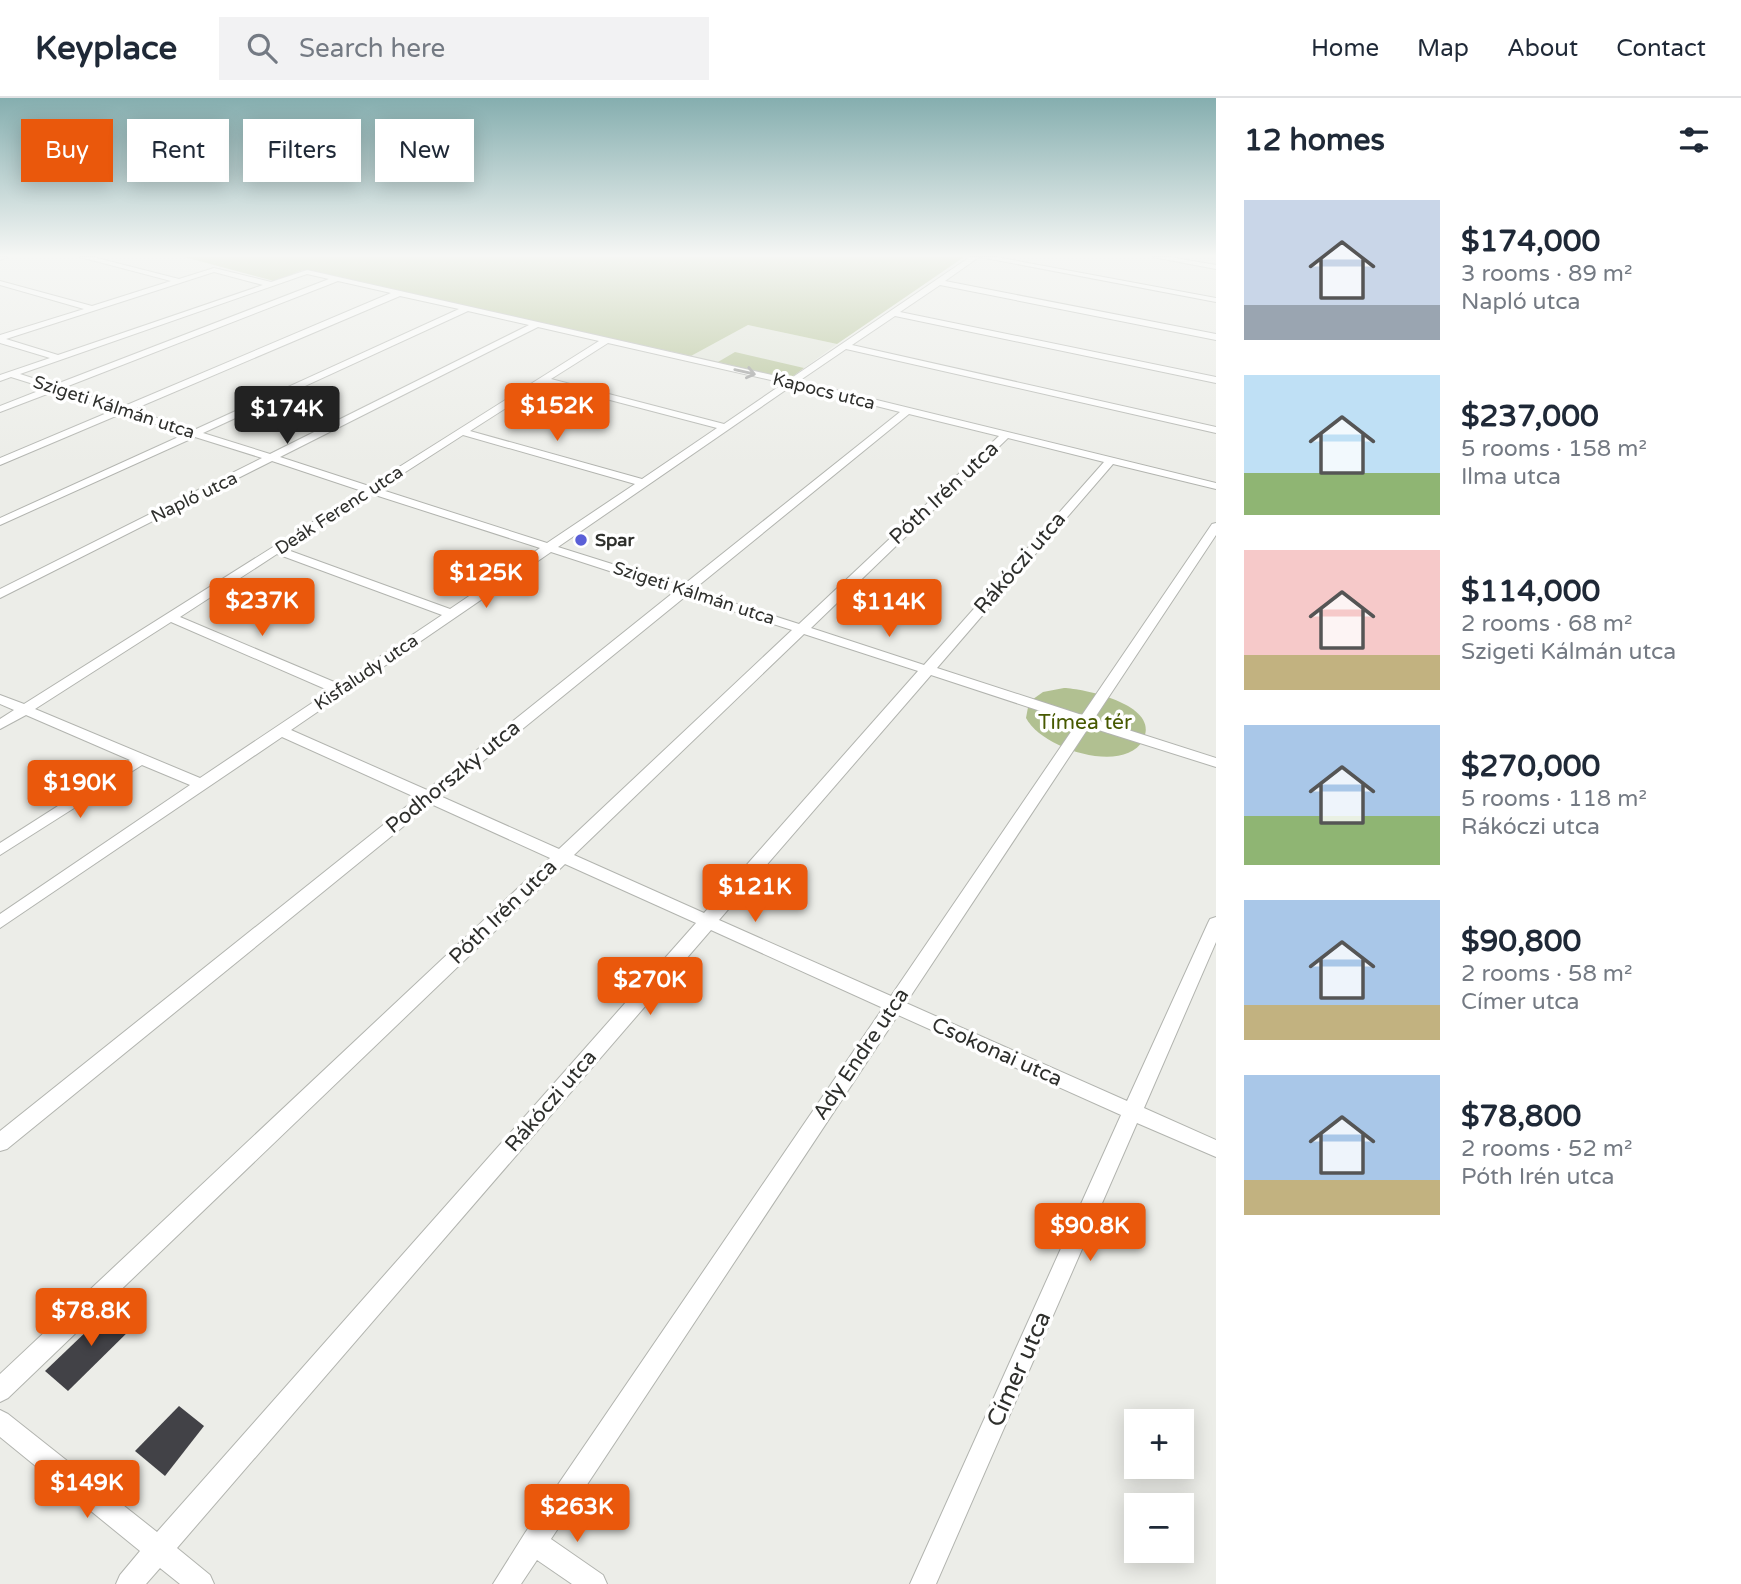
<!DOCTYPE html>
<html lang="en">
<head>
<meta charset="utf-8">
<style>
  body { margin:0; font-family:"Varela Round",sans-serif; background:#f2f2f3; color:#1f2937; height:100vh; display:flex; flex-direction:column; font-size:26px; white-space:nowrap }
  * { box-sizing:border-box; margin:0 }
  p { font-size:23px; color:#747a83 }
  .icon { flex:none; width:38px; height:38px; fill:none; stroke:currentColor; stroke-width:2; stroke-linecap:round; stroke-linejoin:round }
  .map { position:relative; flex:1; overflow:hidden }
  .drawer { display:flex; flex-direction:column; background:#fff; width:525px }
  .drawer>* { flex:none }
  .hud { position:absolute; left:21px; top:21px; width:665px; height:63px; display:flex; gap:14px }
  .fabs { position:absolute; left:1124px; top:1311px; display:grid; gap:14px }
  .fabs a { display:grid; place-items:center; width:70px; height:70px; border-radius:0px; background:#fff; box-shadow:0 4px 18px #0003; font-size:35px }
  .price { position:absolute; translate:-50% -60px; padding:0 16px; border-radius:7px; background:#ea580c; color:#fff; font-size:23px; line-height:46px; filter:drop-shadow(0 2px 4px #0008) }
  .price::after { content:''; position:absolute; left:50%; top:42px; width:21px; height:16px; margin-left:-10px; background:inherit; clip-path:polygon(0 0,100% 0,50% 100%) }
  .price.on { background:#222; color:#fff }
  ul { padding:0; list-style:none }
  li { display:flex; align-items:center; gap:21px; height:175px; padding:0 28px }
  li span { display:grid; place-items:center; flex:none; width:196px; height:140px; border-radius:0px; color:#555 }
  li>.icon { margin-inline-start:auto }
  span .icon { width:84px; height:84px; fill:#fffc; stroke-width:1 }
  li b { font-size:30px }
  h2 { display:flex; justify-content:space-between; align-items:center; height:84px; padding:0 28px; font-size:30px }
  .chip { padding:0 24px; border-radius:0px; background:#fff; box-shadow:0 4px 18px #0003; font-size:24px; line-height:63px }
  .chip.on { background:#ea580c; color:#fff }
  header { display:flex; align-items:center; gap:42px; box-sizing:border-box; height:98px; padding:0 35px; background:#fff; border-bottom:2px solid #e0e1e3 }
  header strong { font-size:33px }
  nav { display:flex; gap:38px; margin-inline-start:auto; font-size:24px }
  .search { width:490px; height:63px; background:#f2f2f3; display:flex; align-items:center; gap:18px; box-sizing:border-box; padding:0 24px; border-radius:0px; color:#747a83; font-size:26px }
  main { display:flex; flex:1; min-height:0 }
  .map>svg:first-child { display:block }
  .built { fill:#e0e4d8 }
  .green { fill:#b1c091 }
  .building { fill:#424247 }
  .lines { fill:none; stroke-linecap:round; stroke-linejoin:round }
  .minor-casing { stroke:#b2b4af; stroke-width:2 }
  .minor { fill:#fff; fill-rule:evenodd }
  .oneway { stroke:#969796 }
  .poi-dot { fill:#5a5fd7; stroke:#fff; stroke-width:2.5 }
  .labels { text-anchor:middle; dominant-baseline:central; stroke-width:7; stroke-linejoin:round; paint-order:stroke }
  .far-street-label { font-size:18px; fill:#2e2f2c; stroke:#fff }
  .far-poi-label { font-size:18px; font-weight:bold; fill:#2e2f2c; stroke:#fff; text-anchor:start }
  .street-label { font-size:21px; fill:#2e2f2c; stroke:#fff }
  .park-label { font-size:21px; fill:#475900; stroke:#fff }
  .near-street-label { font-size:24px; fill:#2e2f2c; stroke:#fff }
</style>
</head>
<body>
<header>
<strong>Keyplace</strong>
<div class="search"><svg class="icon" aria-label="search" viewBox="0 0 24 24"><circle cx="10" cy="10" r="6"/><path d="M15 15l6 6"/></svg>Search here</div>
<nav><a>Home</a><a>Map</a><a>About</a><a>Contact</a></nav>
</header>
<main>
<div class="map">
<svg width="1216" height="1486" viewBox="0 0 1216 1486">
  <rect width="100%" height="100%" fill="#ecede8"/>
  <!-- built -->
  <path class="built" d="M748 227 837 246 789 281 691 258Z"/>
  <!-- green -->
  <g class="green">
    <path d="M184 159H964L837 246 748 227 691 258 303 172 274 183Z"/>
    <path d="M735 254 804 270 789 281 718 264Z"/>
    <path d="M1064 590C1086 591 1161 607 1143 642 1124 677 1042 651 1026 620L1029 604 1043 594Z"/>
  </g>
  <!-- building -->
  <g class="building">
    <path d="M114 1207 137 1225 68 1293 45 1273Z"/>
    <path d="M179 1308 204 1328 165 1378 135 1353Z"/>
  </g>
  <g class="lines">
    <!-- minor casing -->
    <g class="minor-casing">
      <g id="minor">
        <path d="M0 159H7L0 162Z"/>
        <path d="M80 159H93L179 181 214 170 271 184 307 172 790 281 970 159H979L945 183 1216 236V242L940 187 900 214 1216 279V285L895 218 852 247 1216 329V335L846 251 799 283 1216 385V391L1113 366 937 570 1082 617 1212 426 1216 425V437L1094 621 1216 660V669L1089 629 906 905 1127 1003 1208 825 1210 821 1216 819V844L1144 1010 1216 1042V1059L1137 1025 936 1486H910L1121 1017 898 917 551 1441 603 1477 607 1486H572L537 1462 521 1486H493L525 1435 883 910 711 832 177 1450 210 1477 214 1486H180L160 1470 146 1486H116L120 1477 140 1453 0 1339V1312L8 1316 157 1434 696 825 565 766 8 1300 0 1304V1276L550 760 431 706 7 1051 0 1053V1033L417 700 282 639 0 830V816L190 687 142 667 0 757V745L130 662 26 617 0 631V621L14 612 0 606V597L24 606 362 393 272 363 0 500V491L262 360 195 339 0 427V420L185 336 123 315 0 367V360L114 312 55 293 0 314V308L46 290 11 279 0 283V277L50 260 0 245V237L84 211 0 187V183L92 208 171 183ZM214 174 263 187 58 257 6 241ZM307 176 329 181 54 287 20 276ZM338 183 391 195 122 309 63 290ZM400 198 459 211 194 332 132 312ZM468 213 529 227 270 356 203 335ZM538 229 599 243 369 388 280 359ZM608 245 784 285 724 326 551 281ZM545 285 717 330 642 381 470 333ZM793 287 900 314 682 488 558 449ZM909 316 999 338 799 526 693 492ZM463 337 635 386 547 445 379 391ZM1008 340 1104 364 924 567 811 530ZM372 396 540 450 450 511 285 451ZM551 454 674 494 427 692 291 632ZM277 456 442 517 339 586 180 519ZM686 498 792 532 559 751 440 698ZM171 524 330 593 200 680 35 611ZM804 536 918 573 704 815 574 757ZM931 577 1077 625 891 898 719 822Z"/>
        <path d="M980 159H996L1216 200V204Z"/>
        <path d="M1153 159H1170L1216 167V171Z"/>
      </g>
    </g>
    <!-- minor -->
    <use href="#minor" class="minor"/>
  </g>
  <!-- one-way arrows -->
  <defs><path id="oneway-shaft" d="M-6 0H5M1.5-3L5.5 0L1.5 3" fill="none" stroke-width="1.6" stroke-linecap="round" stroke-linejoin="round" transform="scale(1.75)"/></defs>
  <use class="oneway" href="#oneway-shaft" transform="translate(745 274) rotate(13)"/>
  <!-- sky -->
  <linearGradient id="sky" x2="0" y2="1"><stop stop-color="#85aeaf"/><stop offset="0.43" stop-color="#f6f7f5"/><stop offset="1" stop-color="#f6f7f5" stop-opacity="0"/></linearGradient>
  <rect width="1216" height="367" fill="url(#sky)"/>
  <!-- markers -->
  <circle class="poi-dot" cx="581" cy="442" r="7"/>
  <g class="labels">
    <!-- far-street labels -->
    <g class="far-street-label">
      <text transform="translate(824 293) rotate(14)">Kapocs utca</text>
      <text transform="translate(114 309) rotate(18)">Szigeti Kálmán utca</text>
      <text transform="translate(194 399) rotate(-26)">Napló utca</text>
      <text transform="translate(339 412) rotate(-33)">Deák Ferenc utca</text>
      <text transform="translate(694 495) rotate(18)">Szigeti Kálmán utca</text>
      <text transform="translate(366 574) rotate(-34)">Kisfaludy utca</text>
    </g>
    <!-- far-poi labels -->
    <g class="far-poi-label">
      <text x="595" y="442">Spar</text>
    </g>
    <!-- street labels -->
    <g class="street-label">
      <text transform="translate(944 395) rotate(-43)">Póth Irén utca</text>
      <text transform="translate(1020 465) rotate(-49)">Rákóczi utca</text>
      <text transform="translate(453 679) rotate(-39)">Podhorszky utca</text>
      <text transform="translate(503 814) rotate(-44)">Póth Irén utca</text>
      <text transform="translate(997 954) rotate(24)">Csokonai utca</text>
      <text transform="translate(861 956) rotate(-56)">Ady Endre utca</text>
      <text transform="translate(551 1003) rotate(-49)">Rákóczi utca</text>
    </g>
    <!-- park labels -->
    <g class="park-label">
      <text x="1085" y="624">Tímea tér</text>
    </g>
    <!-- near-street labels -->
    <g class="near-street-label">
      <text transform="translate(1019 1271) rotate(-66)">Címer utca</text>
    </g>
  </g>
</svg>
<div class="fabs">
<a>+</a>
<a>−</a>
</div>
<b class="price" style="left:557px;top:345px">$152K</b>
<b class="price on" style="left:287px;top:348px">$174K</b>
<b class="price" style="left:486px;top:512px">$125K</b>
<b class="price" style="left:262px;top:540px">$237K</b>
<b class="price" style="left:889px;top:541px">$114K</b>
<b class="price" style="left:80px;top:722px">$190K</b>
<b class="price" style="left:755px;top:826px">$121K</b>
<b class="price" style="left:650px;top:919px">$270K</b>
<b class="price" style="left:1090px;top:1165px">$90.8K</b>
<b class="price" style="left:91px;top:1250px">$78.8K</b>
<b class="price" style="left:87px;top:1422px">$149K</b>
<b class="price" style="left:577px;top:1446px">$263K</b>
<div class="hud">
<a class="chip on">Buy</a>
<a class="chip">Rent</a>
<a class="chip">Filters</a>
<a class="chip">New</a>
</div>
</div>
<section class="drawer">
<h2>12 homes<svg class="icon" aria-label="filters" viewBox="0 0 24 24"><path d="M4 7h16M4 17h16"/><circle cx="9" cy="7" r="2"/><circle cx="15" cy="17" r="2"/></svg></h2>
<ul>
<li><span style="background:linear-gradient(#c9d6e8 75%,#9aa5b1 0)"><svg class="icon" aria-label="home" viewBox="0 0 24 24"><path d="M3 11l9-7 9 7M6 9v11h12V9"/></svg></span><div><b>$174,000</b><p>3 rooms · 89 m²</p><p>Napló utca</p></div></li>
<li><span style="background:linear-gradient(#bfe0f5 70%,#8fb573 0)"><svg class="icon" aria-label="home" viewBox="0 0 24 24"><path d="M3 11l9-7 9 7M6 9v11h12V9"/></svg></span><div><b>$237,000</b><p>5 rooms · 158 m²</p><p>Ilma utca</p></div></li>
<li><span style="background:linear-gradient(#f6c9c9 75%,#c2b280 0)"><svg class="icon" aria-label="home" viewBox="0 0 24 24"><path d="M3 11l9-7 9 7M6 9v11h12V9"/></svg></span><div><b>$114,000</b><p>2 rooms · 68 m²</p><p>Szigeti Kálmán utca</p></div></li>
<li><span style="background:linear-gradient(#a9c7e8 65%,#8fb573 0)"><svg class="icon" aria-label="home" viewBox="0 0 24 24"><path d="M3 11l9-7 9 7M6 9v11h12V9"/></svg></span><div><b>$270,000</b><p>5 rooms · 118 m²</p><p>Rákóczi utca</p></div></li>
<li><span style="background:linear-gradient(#a9c7e8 75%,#c2b280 0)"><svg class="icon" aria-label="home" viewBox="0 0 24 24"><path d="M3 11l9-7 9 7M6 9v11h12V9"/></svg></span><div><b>$90,800</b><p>2 rooms · 58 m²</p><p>Címer utca</p></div></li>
<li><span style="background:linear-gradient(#a9c7e8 75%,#c2b280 0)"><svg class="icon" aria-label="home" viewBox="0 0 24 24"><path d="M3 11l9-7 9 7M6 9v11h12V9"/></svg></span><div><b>$78,800</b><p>2 rooms · 52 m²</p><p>Póth Irén utca</p></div></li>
</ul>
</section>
</main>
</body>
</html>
